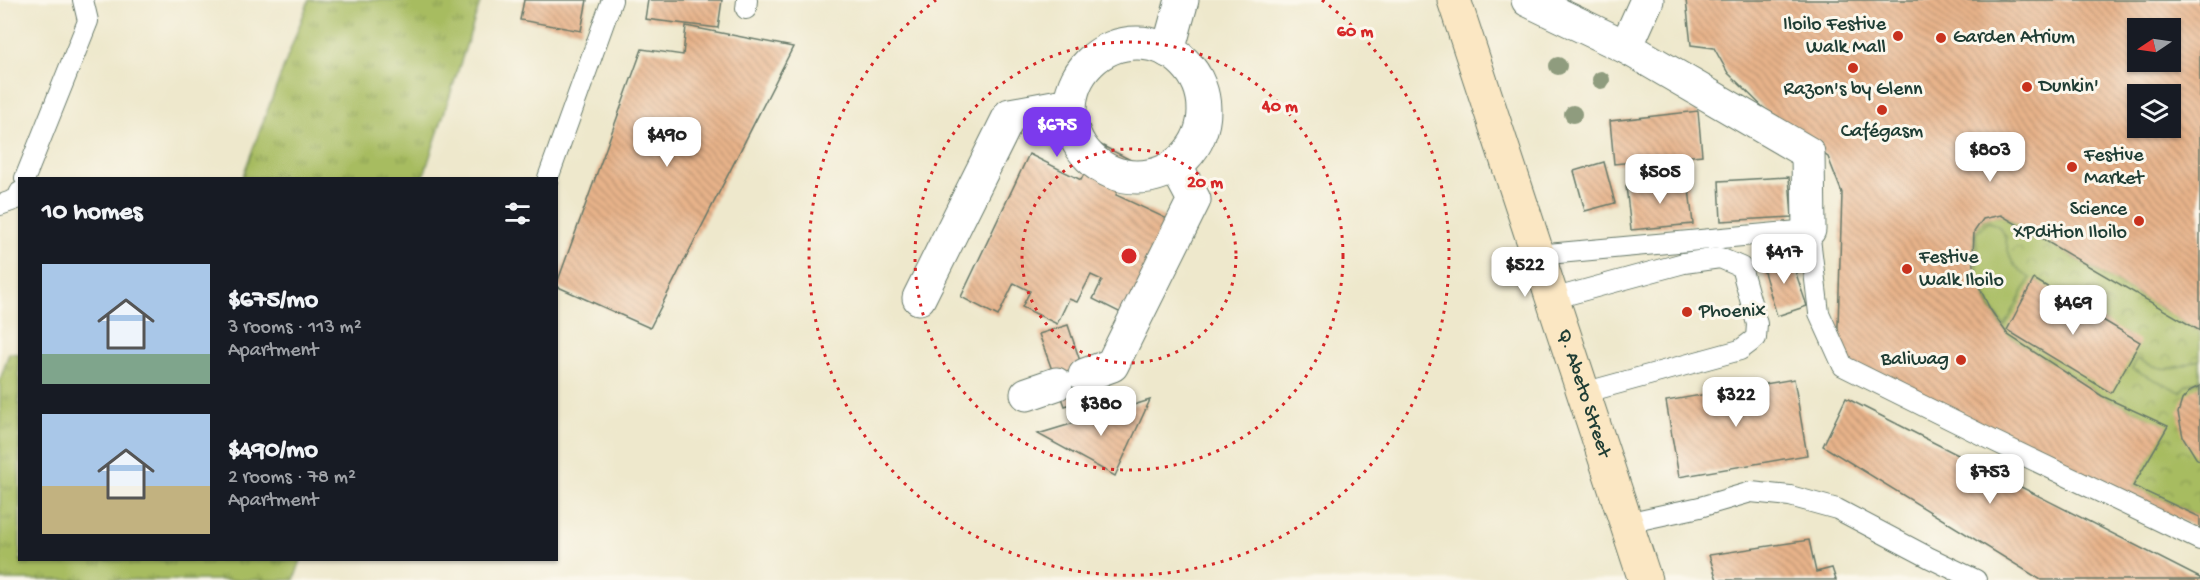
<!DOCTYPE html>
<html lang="en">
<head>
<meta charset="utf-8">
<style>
  body { margin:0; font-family:"Gochi Hand",sans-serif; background:#20242c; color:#f1f3f6; height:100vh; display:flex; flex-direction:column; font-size:22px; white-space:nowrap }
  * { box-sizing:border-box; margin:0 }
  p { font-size:20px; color:#9ea1a6 }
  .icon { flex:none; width:33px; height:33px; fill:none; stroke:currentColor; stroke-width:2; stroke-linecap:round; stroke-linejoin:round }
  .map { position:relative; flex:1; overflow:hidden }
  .sheet { position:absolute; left:18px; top:177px; width:540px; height:384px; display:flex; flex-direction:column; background:#171b24; border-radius:0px; box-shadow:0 2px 4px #0004 }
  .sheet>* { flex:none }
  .needle { width:39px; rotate:257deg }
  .tools { position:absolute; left:2127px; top:18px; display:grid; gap:12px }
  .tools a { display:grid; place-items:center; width:54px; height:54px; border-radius:0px; background:#171b24; box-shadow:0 2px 4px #0004; font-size:30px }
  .price { position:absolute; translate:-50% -51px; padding:0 14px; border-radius:12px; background:#fff; color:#222; font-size:20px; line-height:39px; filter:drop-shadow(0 2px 3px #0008) }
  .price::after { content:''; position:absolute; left:50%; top:36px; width:18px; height:14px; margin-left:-9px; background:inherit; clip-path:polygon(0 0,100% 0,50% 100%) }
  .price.on { background:#7c3aed; color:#fff }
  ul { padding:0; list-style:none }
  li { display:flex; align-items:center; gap:18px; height:150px; padding:0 24px }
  li span { display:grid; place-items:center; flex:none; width:168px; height:120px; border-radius:0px; color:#555 }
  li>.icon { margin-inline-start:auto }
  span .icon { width:72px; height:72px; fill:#fffc; stroke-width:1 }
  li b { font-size:26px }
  h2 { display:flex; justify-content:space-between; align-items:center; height:72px; padding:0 24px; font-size:26px }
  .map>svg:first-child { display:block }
  .grass { fill:url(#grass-tufts); stroke:#637c4a; stroke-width:1.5 }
  .park { fill:url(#park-crowns); stroke:#637c4a; stroke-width:1.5 }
  .garden { fill:#a7bc61; stroke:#637c4a; stroke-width:1.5 }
  .building { fill:url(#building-back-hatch); fill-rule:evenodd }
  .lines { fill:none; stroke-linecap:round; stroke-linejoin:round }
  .lane-casing { stroke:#677969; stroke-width:22 }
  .street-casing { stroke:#677969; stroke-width:35 }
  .secondary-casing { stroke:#677969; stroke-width:35 }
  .lane { stroke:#fff; stroke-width:20 }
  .street { stroke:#fff; stroke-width:33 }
  .secondary { stroke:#fbe7c3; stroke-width:33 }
  .tree { fill:#8f9c7e }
  .ring { fill:none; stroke:#d62828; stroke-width:3; stroke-dasharray:3 6 }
  .poi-dot { fill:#c8321e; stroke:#fbf7ec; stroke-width:2 }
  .labels { text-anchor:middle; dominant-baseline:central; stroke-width:6; stroke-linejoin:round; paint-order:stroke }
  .poi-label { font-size:20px; fill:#1f3d34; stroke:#fbf7ec; text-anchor:start }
  .street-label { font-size:20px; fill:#1f3d34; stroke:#fbf7ec }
  .centre { fill:#d62828; stroke:#fbf7ec; stroke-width:3 }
  .ring-label { font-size:18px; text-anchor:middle; font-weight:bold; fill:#d62828; stroke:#fbf7ec; stroke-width:6; stroke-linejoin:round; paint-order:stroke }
</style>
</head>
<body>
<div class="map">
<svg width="2200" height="580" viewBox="0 0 2200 580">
  <defs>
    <pattern id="grass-tufts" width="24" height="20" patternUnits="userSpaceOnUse" patternTransform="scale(1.5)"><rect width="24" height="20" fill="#a7bc61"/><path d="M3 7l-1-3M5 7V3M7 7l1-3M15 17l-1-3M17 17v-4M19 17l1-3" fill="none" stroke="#879a51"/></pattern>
    <pattern id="park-crowns" width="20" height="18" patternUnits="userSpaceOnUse" patternTransform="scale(1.5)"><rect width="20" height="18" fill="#a7bc61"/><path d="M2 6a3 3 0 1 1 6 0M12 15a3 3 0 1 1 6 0" fill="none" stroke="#879a51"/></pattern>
    <pattern id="building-back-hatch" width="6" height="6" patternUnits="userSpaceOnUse" patternTransform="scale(1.5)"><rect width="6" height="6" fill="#e8b38a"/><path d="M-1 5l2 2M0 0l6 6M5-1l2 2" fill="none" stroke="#bb9372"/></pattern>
  </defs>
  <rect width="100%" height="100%" fill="#fbf7ec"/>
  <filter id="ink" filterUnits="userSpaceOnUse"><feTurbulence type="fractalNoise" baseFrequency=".0167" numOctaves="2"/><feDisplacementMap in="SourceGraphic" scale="12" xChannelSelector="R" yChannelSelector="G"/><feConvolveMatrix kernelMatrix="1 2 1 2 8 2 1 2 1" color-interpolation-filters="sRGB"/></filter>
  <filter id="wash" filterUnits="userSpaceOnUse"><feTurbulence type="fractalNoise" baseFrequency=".008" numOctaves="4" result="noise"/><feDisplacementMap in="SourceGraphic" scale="24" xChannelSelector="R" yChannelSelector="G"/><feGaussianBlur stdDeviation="1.35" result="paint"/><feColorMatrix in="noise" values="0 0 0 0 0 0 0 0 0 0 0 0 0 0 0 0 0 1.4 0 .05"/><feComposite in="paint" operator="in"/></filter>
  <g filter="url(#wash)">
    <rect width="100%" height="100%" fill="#eee8cc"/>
    <!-- grass -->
    <g class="grass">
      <path d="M309 0H481L423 178H242Z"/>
      <path d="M9 353 19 354 20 560H301L294 580H0V380Z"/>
    </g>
    <!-- park -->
    <path class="park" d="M2001 215 2200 331V517L2133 486 2167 426 2102 396 2008 335 1990 309 1976 280 1973 258 1974 232 1983 219Z"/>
    <!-- garden -->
    <g class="garden">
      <path d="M1988 222C2008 226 2004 241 2010 256 2013 267 2021 272 2030 278L2005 326 1991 308 1978 281 1976 233Z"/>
      <path d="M2137 359C2168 374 2170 369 2200 360V380L2187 385 2181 392 2132 369Z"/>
    </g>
    <g id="blocks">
      <!-- building -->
      <g class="building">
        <path d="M524 0H587L581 31 520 20Z"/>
        <path d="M648 0H722L718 28 645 19Z"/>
        <path d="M1686 0H2200V331L2001 215 1983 219 1974 232 1973 258 1976 280 1990 309 2008 335 2102 396 2168 426 2133 486 2200 517V529L1837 358 1842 193 1828 157 1779 123 1728 73 1714 48 1691 45ZM2138 28H2170V62H2138ZM2138 94H2170V128H2138Z"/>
        <path d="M686 26 793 47 650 328 556 286 642 49 683 55Z"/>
        <path d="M1698 111 1702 155 1614 164 1610 121Z"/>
        <path d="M1099 144 1131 160 1116 195 1174 222 1127 316 1093 299 1102 280 1091 275 1077 302 1069 299 1057 324 1022 307 1030 291 1014 283 998 316 961 297 1029 154 1081 180Z"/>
        <path d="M1604 162 1615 203 1585 211 1574 171Z"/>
        <path d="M1789 177 1792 217 1721 221 1719 181Z"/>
        <path d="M1688 180 1693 224 1631 230 1626 186Z"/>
        <path d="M1789 253 1807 306 1777 316 1761 262Z"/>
        <path d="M2034 279 2140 342 2111 393 2007 330Z"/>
        <path d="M1068 325 1092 397 1065 406 1039 334Z"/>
        <path d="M1794 379 1807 455 1679 477 1666 401Z"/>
        <path d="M2200 386V461L2196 458 2183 437 2178 413 2182 400 2191 390Z"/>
        <path d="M1846 398 2200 578V580H2041L1823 446Z"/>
        <path d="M1150 400 1115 476 1038 434Z"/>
        <path d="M1809 540 1816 572 1832 568 1836 580H1717L1709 555Z"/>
      </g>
    </g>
  </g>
  <g filter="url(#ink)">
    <use href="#blocks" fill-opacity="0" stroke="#677969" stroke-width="1.5"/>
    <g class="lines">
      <!-- lane casing -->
      <g class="lane-casing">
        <g id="lane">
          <path d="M746 9 747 0"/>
          <path d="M25 178 88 21 83 0"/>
          <path d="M548 178 612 0"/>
          <path d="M0 205 17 199 20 192"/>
          <path d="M1537 255 1809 230 1819 313 1843 366 1996 442 2200 540"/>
          <path d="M1552 299 1684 263 1720 258 1741 267 1757 324 1756 338 1740 350 1583 393"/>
          <path d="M1626 523 1700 507 1751 492 1790 496 1837 509 1930 558 1976 580"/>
        </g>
      </g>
      <!-- street casing -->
      <g class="street-casing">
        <g id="street">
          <path d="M1528 0 1626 47 1808 153 1809 230"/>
          <circle cx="1137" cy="110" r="67"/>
          <path d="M1626 47 1647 0"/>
          <path d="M1168 51 1182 0"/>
          <path d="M919 298 1010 115 1070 104"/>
          <path d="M1085 375 1112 365 1194 200 1176 166"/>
          <path d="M1027 394 1056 384"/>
        </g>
      </g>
      <!-- secondary casing -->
      <g class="secondary-casing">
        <g id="secondary">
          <path id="s1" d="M1454 0 1645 580"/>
        </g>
      </g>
      <!-- lane -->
      <use href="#lane" class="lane"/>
      <!-- street -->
      <use href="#street" class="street"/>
      <!-- secondary -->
      <use href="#secondary" class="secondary"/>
    </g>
    <!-- trees -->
    <g class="tree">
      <circle cx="1558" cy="66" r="9"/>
      <circle cx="1601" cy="80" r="9"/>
      <circle cx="1573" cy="114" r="9"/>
    </g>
  </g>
  <!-- distance rings -->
  <g class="ring">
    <circle cx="1129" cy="256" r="107"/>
    <circle cx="1129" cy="256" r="214"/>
    <path d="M1322 0A320 320 0 1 1 936 0"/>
  </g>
  <!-- markers -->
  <g class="poi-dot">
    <circle cx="1898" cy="36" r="6"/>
    <circle cx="1941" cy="38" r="6"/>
    <circle cx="1853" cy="68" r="6"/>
    <circle cx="2027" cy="87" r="6"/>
    <circle cx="1882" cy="110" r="6"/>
    <circle cx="2072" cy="167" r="6"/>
    <circle cx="2139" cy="221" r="6"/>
    <circle cx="1907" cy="269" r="6"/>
    <circle cx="1687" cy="312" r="6"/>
    <circle cx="1961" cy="360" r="6"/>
  </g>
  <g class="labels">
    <!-- poi labels -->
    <g class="poi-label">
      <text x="1886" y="25" text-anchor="end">Iloilo Festive<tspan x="1886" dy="23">Walk Mall</tspan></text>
      <text x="1953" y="38">Garden Atrium</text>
      <text x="2039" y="87">Dunkin'</text>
      <text x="1853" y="90" text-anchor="middle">Razon's by Glenn</text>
      <text x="1882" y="132" text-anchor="middle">Cafégasm</text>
      <text x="2084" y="156">Festive<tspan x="2084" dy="23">Market</tspan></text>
      <text x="2127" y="210" text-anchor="end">Science<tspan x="2127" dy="23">XPdition Iloilo</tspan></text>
      <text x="1919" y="258">Festive<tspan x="1919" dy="23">Walk Iloilo</tspan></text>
      <text x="1699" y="312">Phoenix</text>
      <text x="1949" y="360" text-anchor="end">Baliwag</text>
    </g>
    <!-- street labels -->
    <g class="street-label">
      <text stroke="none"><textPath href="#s1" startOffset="414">Q. Abeto Street</textPath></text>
    </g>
  </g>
  <circle cx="1129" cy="256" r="9" class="centre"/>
  <g class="ring-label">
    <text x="1355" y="36">60 m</text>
    <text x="1280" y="111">40 m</text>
    <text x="1205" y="187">20 m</text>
  </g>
</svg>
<div class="tools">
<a><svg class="needle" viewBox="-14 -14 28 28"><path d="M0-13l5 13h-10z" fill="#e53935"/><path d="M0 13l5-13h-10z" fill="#9ea1a6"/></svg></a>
<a><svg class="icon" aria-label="layers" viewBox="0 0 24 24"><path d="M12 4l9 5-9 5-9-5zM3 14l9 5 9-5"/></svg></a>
</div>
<b class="price on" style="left:1057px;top:158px">$675</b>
<b class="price" style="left:667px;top:168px">$490</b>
<b class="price" style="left:1990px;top:183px">$803</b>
<b class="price" style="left:1660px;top:205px">$505</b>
<b class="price" style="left:1784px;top:285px">$417</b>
<b class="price" style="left:1525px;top:298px">$522</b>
<b class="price" style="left:2073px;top:336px">$469</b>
<b class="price" style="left:1736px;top:428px">$322</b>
<b class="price" style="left:1101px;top:437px">$380</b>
<b class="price" style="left:1990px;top:505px">$753</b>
<section class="sheet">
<h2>10 homes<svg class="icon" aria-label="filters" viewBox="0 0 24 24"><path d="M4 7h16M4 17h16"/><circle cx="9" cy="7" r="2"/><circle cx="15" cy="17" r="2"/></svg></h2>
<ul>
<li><span style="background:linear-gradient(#a9c7e8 75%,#7fa58c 0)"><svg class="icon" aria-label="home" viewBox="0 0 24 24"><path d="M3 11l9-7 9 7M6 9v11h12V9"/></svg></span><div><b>$675/mo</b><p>3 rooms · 113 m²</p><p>Apartment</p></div></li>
<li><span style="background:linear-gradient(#a9c7e8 60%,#c2b280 0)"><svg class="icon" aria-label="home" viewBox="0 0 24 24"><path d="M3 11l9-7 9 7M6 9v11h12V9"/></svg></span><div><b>$490/mo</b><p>2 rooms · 78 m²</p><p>Apartment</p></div></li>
</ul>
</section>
</div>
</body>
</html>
